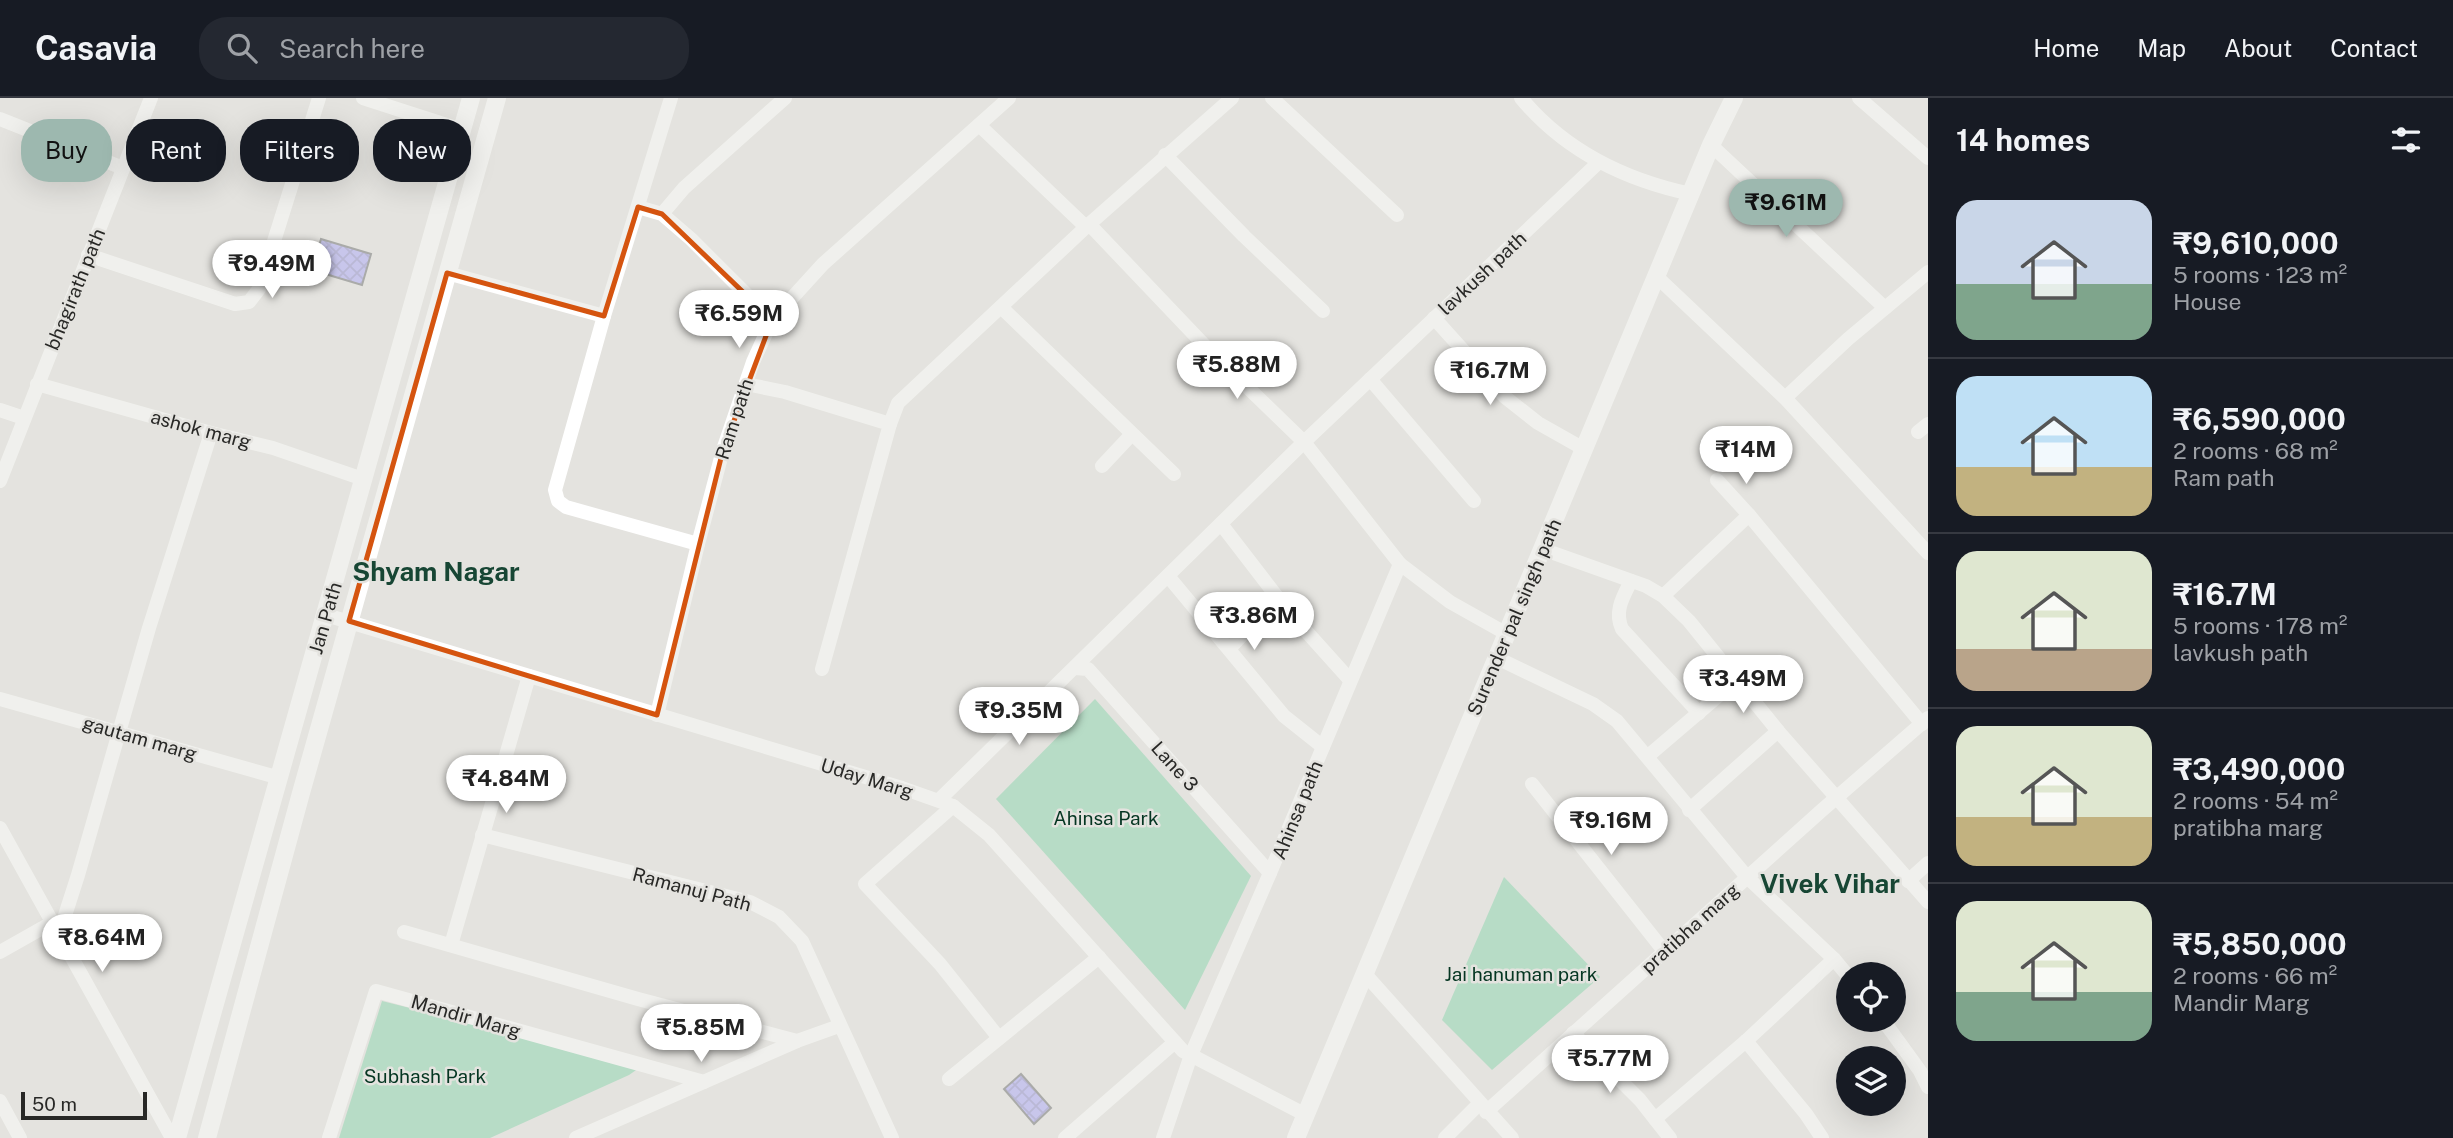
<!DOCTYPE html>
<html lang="en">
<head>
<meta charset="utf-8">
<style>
  body { margin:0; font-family:"Public Sans",sans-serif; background:#242831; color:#f1f3f6; height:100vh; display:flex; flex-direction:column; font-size:26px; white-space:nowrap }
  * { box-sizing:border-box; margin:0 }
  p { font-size:23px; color:#9ea1a6 }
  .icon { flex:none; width:38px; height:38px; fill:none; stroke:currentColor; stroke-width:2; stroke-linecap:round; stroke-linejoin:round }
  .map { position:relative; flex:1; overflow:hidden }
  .side { display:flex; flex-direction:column; background:#171b24; width:525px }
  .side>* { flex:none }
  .banner { position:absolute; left:21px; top:21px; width:665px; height:63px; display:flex; gap:14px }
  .buttons { position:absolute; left:1836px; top:864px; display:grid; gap:14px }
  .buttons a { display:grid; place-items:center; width:70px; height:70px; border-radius:50%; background:#171b24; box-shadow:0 7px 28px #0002; font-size:35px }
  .scale { position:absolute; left:21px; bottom:18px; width:126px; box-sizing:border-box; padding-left:7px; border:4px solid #282826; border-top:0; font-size:19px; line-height:24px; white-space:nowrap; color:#282826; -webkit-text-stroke:5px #e4e3df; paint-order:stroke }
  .price { position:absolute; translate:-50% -60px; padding:0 16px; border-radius:24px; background:#fff; color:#222; font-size:23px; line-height:46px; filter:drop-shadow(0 2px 4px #0008) }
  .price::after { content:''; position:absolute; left:50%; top:42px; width:21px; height:16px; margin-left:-10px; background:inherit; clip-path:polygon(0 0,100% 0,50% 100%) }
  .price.on { background:#9db8af; color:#111 }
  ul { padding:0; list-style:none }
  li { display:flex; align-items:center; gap:21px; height:175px; padding:0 28px }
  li+li { border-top:2px solid #363941 }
  li span { display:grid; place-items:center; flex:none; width:196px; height:140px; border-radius:21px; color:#555 }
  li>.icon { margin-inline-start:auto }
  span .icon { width:84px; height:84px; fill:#fffc; stroke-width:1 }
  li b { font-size:30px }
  h2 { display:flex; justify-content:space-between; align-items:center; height:84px; padding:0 28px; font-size:30px }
  .chip { padding:0 24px; border-radius:28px; background:#171b24; box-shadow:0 7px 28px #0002; font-size:24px; line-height:63px }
  .chip.on { background:#9db8af; color:#111 }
  header { display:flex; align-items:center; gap:42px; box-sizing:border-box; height:98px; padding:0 35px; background:#171b24; border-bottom:2px solid #363941 }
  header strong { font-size:33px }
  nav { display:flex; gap:38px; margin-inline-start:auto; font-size:24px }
  .search { width:490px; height:63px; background:#242831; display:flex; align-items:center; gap:18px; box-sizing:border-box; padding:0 24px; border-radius:28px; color:#9ea1a6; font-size:26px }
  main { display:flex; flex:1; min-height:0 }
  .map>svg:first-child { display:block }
  .green { fill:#81d2a9 }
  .building { fill:url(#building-cross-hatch); stroke:#656669; stroke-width:2 }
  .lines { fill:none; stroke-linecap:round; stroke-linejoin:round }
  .minor { stroke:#fff; stroke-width:14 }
  .tertiary { stroke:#fff; stroke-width:18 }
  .marked { fill:none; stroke:#d5540f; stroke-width:5; stroke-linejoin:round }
  .labels { text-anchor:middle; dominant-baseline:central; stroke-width:5; stroke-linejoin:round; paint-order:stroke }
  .street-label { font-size:19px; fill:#282826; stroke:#e4e3df }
  .park-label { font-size:19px; fill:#053622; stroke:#e4e3df }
  .district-label { font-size:26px; font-weight:bold; fill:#174634; stroke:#e4e3df }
</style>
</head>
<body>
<header>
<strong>Casavia</strong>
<div class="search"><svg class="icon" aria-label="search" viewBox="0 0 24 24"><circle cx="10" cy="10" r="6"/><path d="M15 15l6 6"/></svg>Search here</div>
<nav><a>Home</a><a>Map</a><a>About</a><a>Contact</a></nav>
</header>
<main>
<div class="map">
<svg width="1928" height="1040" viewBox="0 0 1928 1040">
  <defs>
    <pattern id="building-cross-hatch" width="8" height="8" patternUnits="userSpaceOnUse" patternTransform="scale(1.75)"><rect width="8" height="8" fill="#a6a2fb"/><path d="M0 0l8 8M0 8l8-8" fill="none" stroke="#8784cb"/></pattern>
  </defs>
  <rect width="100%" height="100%" fill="#e4e3df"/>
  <!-- green -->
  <g class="green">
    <path d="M1095 601 1251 778 1185 912 996 701Z"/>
    <path d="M1504 779 1600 879 1492 972 1442 922Z"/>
    <path d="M382 903 642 968 629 977 490 1040H339Z"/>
  </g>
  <!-- building -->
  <g class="building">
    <path d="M321 141 371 156 362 187 312 172Z"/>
    <path d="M1021 976 1051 1010 1034 1026 1004 991Z"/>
  </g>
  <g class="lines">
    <!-- minor -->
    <g class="minor">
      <path d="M363 0 462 32"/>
      <path d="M1272 0 1397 117"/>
      <path d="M1521 0C1565 53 1625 82 1691 96"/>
      <path d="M1859 0 1928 60"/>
      <path d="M0 21 123 70"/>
      <path d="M1711 47 1885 210"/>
      <path d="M1165 57 1244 138 1323 213"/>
      <path d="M638 109 662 116 691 141 772 222"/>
      <path d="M662 116 684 90 785 0"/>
      <path d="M1089 126 1207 250 1304 344 1400 466 1450 504 1507 536"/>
      <path d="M1086 129 1232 0"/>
      <path d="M88 157 235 206 249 204 259 191 319 0"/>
      <path d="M447 175 604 218 555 392 558 403 566 409 698 446"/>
      <path d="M1656 178 1785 300 1848 241 1928 174"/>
      <path d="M1001 209 1174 376"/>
      <path d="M604 218 671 0"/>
      <path d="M1434 220 1505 299 1538 325 1584 351"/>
      <path d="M1370 281 1474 403"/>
      <path d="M37 286 211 335 273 350 363 381"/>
      <path d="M746 286 785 294 890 326 822 571"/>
      <path d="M1785 300 1928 455"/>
      <path d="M0 312 24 320"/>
      <path d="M890 326 898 305 1086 129 979 27"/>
      <path d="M1918 334 1928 326"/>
      <path d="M1102 368 1132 336"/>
      <path d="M1717 382 1749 417"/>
      <path d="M0 383 151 0"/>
      <path d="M1221 426 1288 513 1350 582"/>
      <path d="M1542 451 1646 488 1663 498 1689 523 1778 633 1928 804"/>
      <path d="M1168 478 1284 618 1323 649"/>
      <path d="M1631 483C1623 499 1614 513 1622 531L1699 615"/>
      <path d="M1663 498 1749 417 1922 626"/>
      <path d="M326 517 902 690 953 708 989 737 1183 953 1306 1017"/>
      <path d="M1229 551 1278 500"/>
      <path d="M1497 560 1593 606 1617 623 1747 779 1834 861 1848 878"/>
      <path d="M1075 570 1088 571 1270 775"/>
      <path d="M0 601 280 680"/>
      <path d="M657 617 698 446 723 352 753 264 772 222 823 166 1009 0"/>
      <path d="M1648 658 1737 582"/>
      <path d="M1532 686 1664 853"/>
      <path d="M939 702 1304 344 1599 64"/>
      <path d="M953 708 865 786 940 866 999 940"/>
      <path d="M1689 712 1778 633"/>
      <path d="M0 730 172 1040"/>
      <path d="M482 737 750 804 779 819 802 843 892 1040"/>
      <path d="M1908 783 1928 765"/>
      <path d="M404 834 638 901 797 943"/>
      <path d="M59 836 78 777 149 530 211 335"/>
      <path d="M451 847 529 578"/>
      <path d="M0 854 53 824"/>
      <path d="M1365 876 1512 1040"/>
      <path d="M1883 922 1920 973 1928 989"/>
      <path d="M1573 935 1640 1002 1670 1040"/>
      <path d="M1746 943 1806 1016 1822 1040"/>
      <path d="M949 981 1099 859"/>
      <path d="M0 1003 20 1040"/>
      <path d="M1486 1014 1821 713 1928 620"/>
      <path d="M1655 1021 1746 943 1834 861"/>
      <path d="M329 1040 376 893 704 984"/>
      <path d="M576 1040 797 943 839 928"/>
      <path d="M1065 1040 1175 944"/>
      <path d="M1163 1040 1191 957 1270 775 1400 466"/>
      <path d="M1445 1040 1479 1006"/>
    </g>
    <!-- tertiary -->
    <g class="tertiary">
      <path d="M177 1040 471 0"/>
      <path d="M207 1040 301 695 497 0"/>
      <path d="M1296 1040 1711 47 1734 0"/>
    </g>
  </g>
  <!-- marked area -->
  <path d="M0 0H1928V1040H0ZM638 109 662 116 772 222 723 352 657 617 349 523 447 175 604 218Z" fill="#e4e3df" fill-opacity=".55" fill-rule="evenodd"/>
  <path class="marked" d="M638 109 662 116 772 222 723 352 657 617 349 523 447 175 604 218Z"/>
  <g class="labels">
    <!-- street labels -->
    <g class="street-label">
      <text transform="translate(1482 175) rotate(-43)">lavkush path</text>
      <text transform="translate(75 191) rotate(-68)">bhagirath path</text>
      <text transform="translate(734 321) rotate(-72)">Ram path</text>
      <text transform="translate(201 331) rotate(15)">ashok marg</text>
      <text transform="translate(1514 519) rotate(-67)">Surender pal singh path</text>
      <text transform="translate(325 520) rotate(-74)">Jan Path</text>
      <text transform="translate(140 640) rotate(16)">gautam marg</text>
      <text transform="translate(1175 668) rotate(48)">Lane 3</text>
      <text transform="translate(867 680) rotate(17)">Uday Marg</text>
      <text transform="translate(1297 712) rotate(-68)">Ahinsa path</text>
      <text transform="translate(692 791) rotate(15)">Ramanuj Path</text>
      <text transform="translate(1690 830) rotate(-42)">pratibha marg</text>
      <text transform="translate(466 918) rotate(16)">Mandir Marg</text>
    </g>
    <!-- park labels -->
    <g class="park-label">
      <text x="1106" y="720">Ahinsa Park</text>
      <text x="1521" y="876">Jai hanuman park</text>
      <text x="425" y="978">Subhash Park</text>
    </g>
    <!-- district labels -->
    <g class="district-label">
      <text x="436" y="473">Shyam Nagar</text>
      <text x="1830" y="785">Vivek Vihar</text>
    </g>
  </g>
</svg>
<div class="buttons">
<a><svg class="icon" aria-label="locate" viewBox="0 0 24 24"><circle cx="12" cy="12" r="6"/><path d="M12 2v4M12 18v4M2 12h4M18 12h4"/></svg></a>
<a><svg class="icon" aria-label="layers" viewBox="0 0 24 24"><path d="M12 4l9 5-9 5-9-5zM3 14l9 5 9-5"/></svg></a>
</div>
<div class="scale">50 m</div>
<b class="price on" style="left:1786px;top:141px">₹9.61M</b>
<b class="price" style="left:272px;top:202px">₹9.49M</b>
<b class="price" style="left:739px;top:252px">₹6.59M</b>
<b class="price" style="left:1237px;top:303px">₹5.88M</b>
<b class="price" style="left:1490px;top:309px">₹16.7M</b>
<b class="price" style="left:1746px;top:388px">₹14M</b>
<b class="price" style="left:1254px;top:554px">₹3.86M</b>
<b class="price" style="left:1743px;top:617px">₹3.49M</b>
<b class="price" style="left:1019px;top:649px">₹9.35M</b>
<b class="price" style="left:506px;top:717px">₹4.84M</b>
<b class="price" style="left:1611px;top:759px">₹9.16M</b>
<b class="price" style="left:102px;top:876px">₹8.64M</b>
<b class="price" style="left:701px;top:966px">₹5.85M</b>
<b class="price" style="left:1610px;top:997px">₹5.77M</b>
<div class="banner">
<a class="chip on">Buy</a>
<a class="chip">Rent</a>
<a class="chip">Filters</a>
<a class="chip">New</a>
</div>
</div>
<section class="side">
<h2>14 homes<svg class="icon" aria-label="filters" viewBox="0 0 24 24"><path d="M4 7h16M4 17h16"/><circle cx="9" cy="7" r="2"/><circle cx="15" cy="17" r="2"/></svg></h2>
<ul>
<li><span style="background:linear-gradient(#c9d6e8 60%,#7fa58c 0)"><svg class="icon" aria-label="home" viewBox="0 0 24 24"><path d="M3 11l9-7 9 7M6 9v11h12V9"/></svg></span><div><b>₹9,610,000</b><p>5 rooms · 123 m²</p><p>House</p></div></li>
<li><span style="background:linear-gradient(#bfe0f5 65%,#c2b280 0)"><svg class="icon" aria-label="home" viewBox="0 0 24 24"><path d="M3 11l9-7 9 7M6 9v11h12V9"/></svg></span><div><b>₹6,590,000</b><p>2 rooms · 68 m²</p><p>Ram path</p></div></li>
<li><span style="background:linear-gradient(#dfe7d0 70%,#b9a48a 0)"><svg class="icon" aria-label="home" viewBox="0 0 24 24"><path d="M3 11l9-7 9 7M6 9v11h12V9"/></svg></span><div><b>₹16.7M</b><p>5 rooms · 178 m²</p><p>lavkush path</p></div></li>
<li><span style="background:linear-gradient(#dfe7d0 65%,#c2b280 0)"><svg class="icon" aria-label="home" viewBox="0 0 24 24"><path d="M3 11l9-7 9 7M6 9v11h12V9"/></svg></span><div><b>₹3,490,000</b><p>2 rooms · 54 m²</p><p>pratibha marg</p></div></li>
<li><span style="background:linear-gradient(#dfe7d0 65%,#7fa58c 0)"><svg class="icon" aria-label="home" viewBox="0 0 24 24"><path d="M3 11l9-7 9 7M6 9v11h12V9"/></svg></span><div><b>₹5,850,000</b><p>2 rooms · 66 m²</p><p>Mandir Marg</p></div></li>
</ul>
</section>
</main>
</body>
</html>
